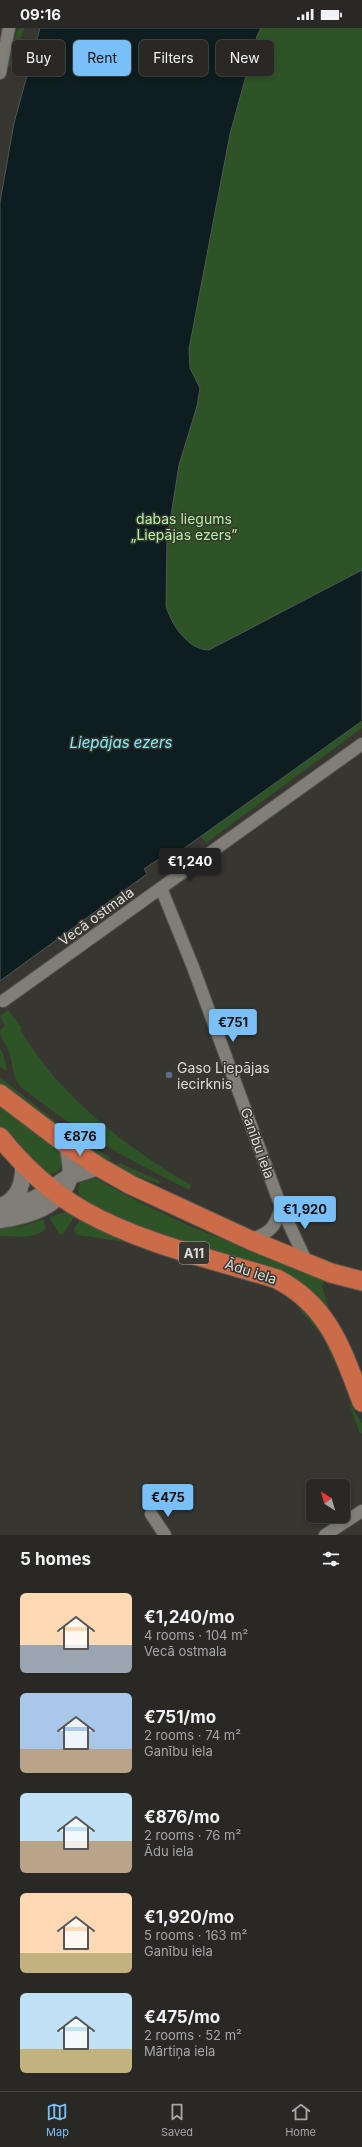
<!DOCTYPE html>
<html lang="en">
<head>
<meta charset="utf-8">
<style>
  body { margin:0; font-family:Inter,sans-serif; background:#32302c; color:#f1f3f6; height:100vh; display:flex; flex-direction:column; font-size:15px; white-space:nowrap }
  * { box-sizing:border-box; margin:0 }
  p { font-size:13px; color:#a5a6a6 }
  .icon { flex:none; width:22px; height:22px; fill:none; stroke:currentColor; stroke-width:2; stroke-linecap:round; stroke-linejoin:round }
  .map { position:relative; height:1507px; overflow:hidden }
  .drawer { display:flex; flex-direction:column; background:#2a2824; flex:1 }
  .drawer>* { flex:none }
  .hud { position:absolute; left:12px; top:12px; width:338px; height:36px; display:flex; gap:8px }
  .needle { width:26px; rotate:323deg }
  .fabs { position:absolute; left:306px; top:1451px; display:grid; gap:8px }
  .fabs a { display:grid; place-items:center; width:44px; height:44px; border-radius:6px; background:#2a2824; box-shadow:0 2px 6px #0003,0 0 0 1px #464441; font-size:20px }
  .price { position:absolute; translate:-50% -34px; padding:0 9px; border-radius:4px; background:#79bff8; color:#111; font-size:13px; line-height:26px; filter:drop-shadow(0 1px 2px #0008) }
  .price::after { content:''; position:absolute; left:50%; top:24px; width:12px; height:9px; margin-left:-6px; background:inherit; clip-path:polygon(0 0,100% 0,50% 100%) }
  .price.current { background:#222; color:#fff }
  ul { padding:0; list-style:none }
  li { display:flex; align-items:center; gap:12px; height:100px; padding:0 20px }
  li span { display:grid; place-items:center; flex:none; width:112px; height:80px; border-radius:6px; color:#555 }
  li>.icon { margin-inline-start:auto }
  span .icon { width:48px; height:48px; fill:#fffc; stroke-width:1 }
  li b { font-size:17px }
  h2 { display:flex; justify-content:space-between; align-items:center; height:48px; padding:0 20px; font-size:17px }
  .chip { padding:0 14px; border-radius:6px; background:#2a2824; box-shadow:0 2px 6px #0003,0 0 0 1px #464441; font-size:14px; line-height:36px }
  .chip.current { background:#79bff8; color:#111 }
  .status { display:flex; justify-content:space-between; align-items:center; height:28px; padding:0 20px; background:#2a2824; direction:ltr }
  .status svg { height:11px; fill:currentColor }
  .menu { display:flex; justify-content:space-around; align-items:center; height:56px; border-top:1px solid #464441; background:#2a2824; font-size:11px; color:#a5a6a6 }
  .menu a { display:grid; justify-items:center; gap:2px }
  .menu .current { color:#79bff8 }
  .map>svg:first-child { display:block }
  .green { fill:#2d5326 }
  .water { fill:#0e1d1f; stroke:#4c5757 }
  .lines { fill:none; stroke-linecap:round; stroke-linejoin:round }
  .minor-casing { stroke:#55534e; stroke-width:14 }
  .secondary-casing { stroke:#55534e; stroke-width:18 }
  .trunk-casing { stroke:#55534e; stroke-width:21 }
  .minor { stroke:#807e77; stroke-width:12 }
  .secondary { stroke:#807e77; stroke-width:16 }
  .trunk { stroke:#cb6b48; stroke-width:19 }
  .service-dot { fill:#5c6f8a; stroke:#383630; stroke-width:1.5 }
  .labels { text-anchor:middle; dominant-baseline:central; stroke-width:3; stroke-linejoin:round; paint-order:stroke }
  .shield { fill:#383630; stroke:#acaba6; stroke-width:1 }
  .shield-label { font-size:13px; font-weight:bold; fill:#deddd9 }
  .park-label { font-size:14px; fill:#aef7a0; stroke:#383630 }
  .street-label { font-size:14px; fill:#deddd9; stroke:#383630 }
  .poi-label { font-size:14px; fill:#deddd9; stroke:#383630; text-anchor:start }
  .water-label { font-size:15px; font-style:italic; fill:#78f0fd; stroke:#383630 }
</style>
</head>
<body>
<div class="status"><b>09:16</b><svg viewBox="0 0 49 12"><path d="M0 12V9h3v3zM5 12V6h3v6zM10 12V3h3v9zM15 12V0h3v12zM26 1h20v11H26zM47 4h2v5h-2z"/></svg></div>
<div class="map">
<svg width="362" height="1507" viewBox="0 0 362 1507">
  <rect width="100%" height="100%" fill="#383630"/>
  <!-- green -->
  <g class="green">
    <path d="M20 0H24L11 39 8 38 17 3Z"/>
    <path d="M78 0H362V700L206 815 0 555Z"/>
    <path d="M8 982 22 1000 20 1002C32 1019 44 1038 58 1053 96 1095 142 1129 191 1157L189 1162C126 1130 75 1103 20 1058 11 1046 13 1032 7 1019 4 1013 0 1010 0 1002L5 998 0 988Z"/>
    <path d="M0 1020 3 1026 7 1041 6 1043 0 1039Z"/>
    <path d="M0 1049 65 1101 111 1130 109 1136 0 1057Z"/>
    <path d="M0 1075 61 1122 64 1132 58 1143 46 1148 0 1101Z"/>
    <path d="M120 1135 160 1153 159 1156 120 1142 115 1139Z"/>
    <path d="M95 1150 141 1175 192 1199 325 1251 322 1259 334 1295 318 1270 296 1251 263 1237 157 1205 93 1179 82 1173 78 1164 80 1155 85 1151Z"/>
    <path d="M66 1184 75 1188 63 1206H59L49 1189Z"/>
    <path d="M81 1190 139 1216 77 1207 74 1203 75 1199Z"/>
    <path d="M43 1191 46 1199C40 1212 13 1208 0 1208V1200L24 1198Z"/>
    <path d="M299 1281H307L327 1311 336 1340 323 1308Z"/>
    <path d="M348 1372 362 1396V1405L360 1406Z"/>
  </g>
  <!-- water -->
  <path class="water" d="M40 0H261L257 8 230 106 189 321 190 340 200 360 197 378 179 437 167 513 166 578C171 596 188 622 209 622L362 542V693L172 829 168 825 144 841 147 846 0 953V174L14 95Z"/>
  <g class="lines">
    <!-- minor casing -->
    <g class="minor-casing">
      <g id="minor">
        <path d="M0 45 9 0"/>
        <path d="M161 860 193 939 281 1179 307 1235"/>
        <path d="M3 973 362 716"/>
        <path d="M250 1212C271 1204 275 1200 281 1179"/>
        <path d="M151 1486 165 1507"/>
        <path d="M325 1507 362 1483"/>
      </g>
    </g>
    <!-- secondary casing -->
    <g class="secondary-casing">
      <g id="secondary">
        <path d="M1 1178C20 1171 24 1153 23 1135"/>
        <path d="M0 1180 34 1171 70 1148 99 1139"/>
        <path d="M0 1192C28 1188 62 1179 70 1148 72 1138 69 1127 67 1117"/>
      </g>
    </g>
    <!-- trunk casing -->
    <g class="trunk-casing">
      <g id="trunk">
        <path d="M0 1066 67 1117 99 1139 131 1157 250 1212 331 1245 362 1253"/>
        <path d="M0 1109C22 1137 53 1166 84 1183 143 1216 212 1231 277 1251 329 1278 342 1322 362 1374"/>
      </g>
    </g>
    <!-- minor -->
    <use href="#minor" class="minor"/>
    <!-- secondary -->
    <use href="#secondary" class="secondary"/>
    <!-- trunk -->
    <use href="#trunk" class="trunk"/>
  </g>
  <!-- markers -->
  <circle class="service-dot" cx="169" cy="1047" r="4"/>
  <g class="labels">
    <!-- shield labels -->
    <rect class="shield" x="179" y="1214" width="30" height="22" rx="3"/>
    <g class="shield-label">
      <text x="194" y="1225">A11</text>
    </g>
    <!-- park labels -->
    <g class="park-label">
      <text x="184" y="490">dabas liegums<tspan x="184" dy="16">„Liepājas ezers”</tspan></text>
    </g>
    <!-- street labels -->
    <g class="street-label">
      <text transform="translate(96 888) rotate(-36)">Vecā ostmala</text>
      <text transform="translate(258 1115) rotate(70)">Ganību iela</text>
      <text transform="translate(251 1243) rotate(18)">Ādu iela</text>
    </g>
    <!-- poi labels -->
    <g class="poi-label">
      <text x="177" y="1039">Gaso Liepājas<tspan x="177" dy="16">iecirknis</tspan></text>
    </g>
    <!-- water labels -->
    <g class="water-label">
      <text x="121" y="714">Liepājas ezers</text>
    </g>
  </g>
</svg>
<div class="fabs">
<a><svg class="needle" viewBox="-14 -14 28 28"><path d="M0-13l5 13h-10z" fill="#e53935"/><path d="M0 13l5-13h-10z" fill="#a5a6a6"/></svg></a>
</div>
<b class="price current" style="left:190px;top:854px">€1,240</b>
<b class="price" style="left:233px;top:1015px">€751</b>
<b class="price" style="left:80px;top:1129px">€876</b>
<b class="price" style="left:305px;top:1202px">€1,920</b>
<b class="price" style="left:168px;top:1490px">€475</b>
<div class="hud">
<a class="chip">Buy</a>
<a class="chip current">Rent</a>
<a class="chip">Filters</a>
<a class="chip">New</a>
</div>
</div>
<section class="drawer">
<h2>5 homes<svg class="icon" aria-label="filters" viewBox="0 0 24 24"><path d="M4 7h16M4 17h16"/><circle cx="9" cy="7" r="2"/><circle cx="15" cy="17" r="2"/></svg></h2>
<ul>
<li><span style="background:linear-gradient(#ffd9b3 65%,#9aa5b1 0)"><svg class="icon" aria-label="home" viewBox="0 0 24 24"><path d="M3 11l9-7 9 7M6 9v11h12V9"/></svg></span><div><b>€1,240/mo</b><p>4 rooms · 104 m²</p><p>Vecā ostmala</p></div></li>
<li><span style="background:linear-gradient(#a9c7e8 70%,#b9a48a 0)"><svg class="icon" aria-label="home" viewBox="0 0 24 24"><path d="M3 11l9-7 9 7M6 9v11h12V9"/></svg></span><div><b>€751/mo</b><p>2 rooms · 74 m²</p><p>Ganību iela</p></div></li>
<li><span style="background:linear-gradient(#bfe0f5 60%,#b9a48a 0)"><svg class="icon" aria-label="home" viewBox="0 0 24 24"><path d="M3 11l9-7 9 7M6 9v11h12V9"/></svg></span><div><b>€876/mo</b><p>2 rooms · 76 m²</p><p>Ādu iela</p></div></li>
<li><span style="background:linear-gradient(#ffd9b3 75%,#c2b280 0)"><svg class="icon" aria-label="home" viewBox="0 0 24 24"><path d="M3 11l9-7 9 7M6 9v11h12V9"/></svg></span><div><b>€1,920/mo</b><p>5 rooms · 163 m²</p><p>Ganību iela</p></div></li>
<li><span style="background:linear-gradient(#bfe0f5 70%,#c2b280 0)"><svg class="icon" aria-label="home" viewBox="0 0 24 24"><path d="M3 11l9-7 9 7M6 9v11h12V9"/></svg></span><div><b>€475/mo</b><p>2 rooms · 52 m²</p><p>Mārtiņa iela</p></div></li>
</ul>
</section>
<nav class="menu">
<a class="current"><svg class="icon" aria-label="map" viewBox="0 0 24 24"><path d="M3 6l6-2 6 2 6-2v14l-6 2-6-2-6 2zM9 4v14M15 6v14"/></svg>Map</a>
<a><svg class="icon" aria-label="saved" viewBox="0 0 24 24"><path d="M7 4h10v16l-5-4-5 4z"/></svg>Saved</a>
<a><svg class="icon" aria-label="home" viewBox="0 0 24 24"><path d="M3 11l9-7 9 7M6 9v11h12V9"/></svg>Home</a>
</nav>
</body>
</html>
